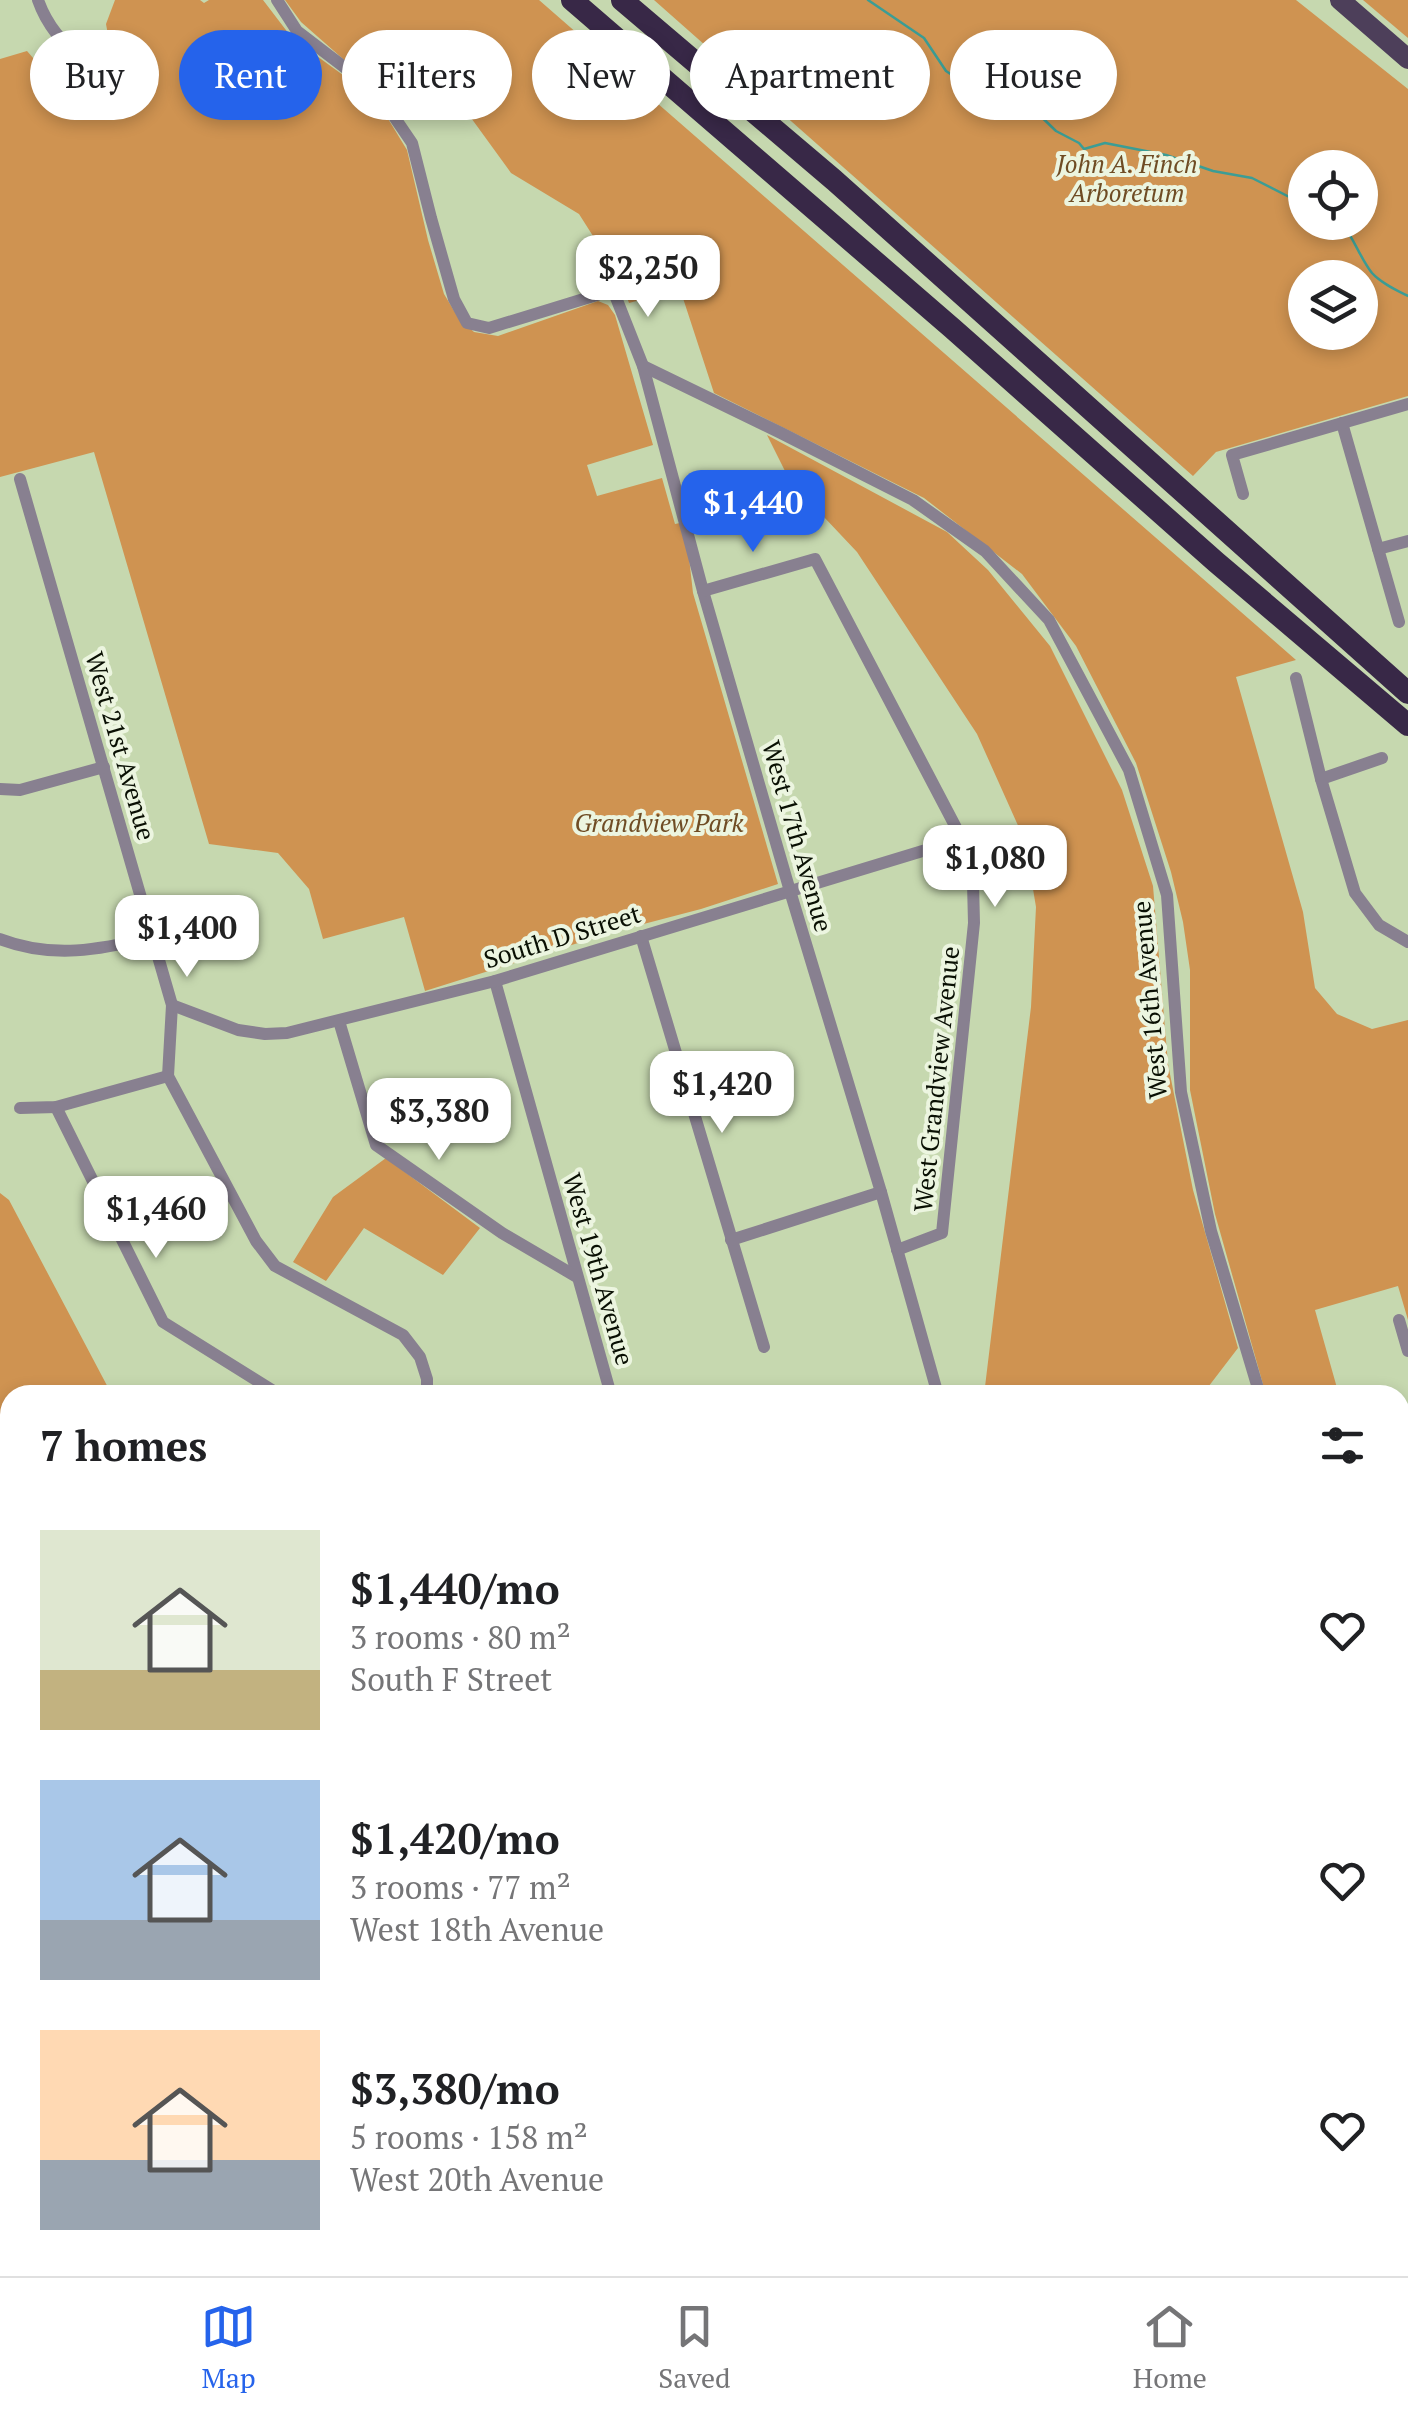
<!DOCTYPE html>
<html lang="en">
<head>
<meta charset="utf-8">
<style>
  body { margin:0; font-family:"PT Serif",serif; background:#f2f2f2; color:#202124; height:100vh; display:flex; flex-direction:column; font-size:38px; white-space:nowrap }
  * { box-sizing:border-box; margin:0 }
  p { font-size:32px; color:#757577 }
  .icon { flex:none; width:55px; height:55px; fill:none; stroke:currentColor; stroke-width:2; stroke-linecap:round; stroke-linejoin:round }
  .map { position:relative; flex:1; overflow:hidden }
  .panel { position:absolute; left:0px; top:1385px; width:1410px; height:892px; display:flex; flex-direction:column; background:#fff; border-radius:30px 30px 0 0; box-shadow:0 5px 15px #0003 }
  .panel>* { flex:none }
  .hud { position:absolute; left:30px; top:30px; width:1350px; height:90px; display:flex; gap:20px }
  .controls { position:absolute; left:1288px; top:150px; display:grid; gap:20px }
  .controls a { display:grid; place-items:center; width:90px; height:90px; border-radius:50%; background:#fff; box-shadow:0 5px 15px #0003; font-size:50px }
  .price { position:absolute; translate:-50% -85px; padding:0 22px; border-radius:20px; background:#fff; color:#222; font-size:32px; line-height:65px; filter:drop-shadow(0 2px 5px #0008) }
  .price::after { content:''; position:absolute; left:50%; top:60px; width:30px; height:22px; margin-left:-15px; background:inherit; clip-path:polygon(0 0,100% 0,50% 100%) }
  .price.on { background:#2563eb; color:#fff }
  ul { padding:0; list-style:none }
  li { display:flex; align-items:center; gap:30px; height:250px; padding:0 40px }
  li span { display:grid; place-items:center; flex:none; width:280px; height:200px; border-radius:0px; color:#555 }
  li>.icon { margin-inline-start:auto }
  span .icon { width:120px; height:120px; fill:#fffc; stroke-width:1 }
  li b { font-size:42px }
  h2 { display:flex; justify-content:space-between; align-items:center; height:120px; padding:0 40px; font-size:42px }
  .chip { padding:0 35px; border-radius:45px; background:#fff; box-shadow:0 5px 15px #0003; font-size:35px; line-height:90px }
  .chip.on { background:#2563eb; color:#fff }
  .dock { display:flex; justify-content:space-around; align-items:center; height:140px; border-top:2px solid #e0e0e0; background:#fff; font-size:28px; color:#757577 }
  .dock a { display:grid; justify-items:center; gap:5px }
  .dock .on { color:#2563eb }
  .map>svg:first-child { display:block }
  .green { fill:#cf9351; fill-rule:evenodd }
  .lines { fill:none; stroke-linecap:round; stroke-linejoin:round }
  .stream { stroke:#3b9d95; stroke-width:2.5 }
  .minor { stroke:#888090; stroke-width:12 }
  .tertiary { stroke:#888090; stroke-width:15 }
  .primary { stroke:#4d3f5a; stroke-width:20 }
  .trunk { stroke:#423450; stroke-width:20 }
  .motorway { stroke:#382847; stroke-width:22 }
  .rail { stroke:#4a543e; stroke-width:2.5; stroke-dasharray:18 18; stroke-linecap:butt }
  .labels { text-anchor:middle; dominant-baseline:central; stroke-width:8; stroke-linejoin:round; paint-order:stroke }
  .park-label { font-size:25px; font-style:italic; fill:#6f4c24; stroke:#ecf5e0 }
  .street-label { font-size:25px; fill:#090f03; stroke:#ecf5e0 }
</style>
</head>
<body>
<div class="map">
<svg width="1408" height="2276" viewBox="0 0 1408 2276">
  <rect width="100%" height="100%" fill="#c6d8af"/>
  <!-- green -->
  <g class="green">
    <path d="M115 0H200L204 3 209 0H263L292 38 376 99 407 150 428 240 444 294 459 319 474 332 498 336 598 301 608 305 615 315 653 445 587 465 597 496 662 478 675 524 685 522 693 593 778 884 701 909 613 932 425 991 404 917 323 939 309 889 278 853 209 844 94 452 0 477V59L27 51 62 91 94 90 114 67 106 24Z"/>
    <path d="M285 0H539L1296 660 1236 677 1303 912 1315 988 1337 1014 1372 1029 1408 1020V1320L1398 1286 1315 1310 1339 1395H1266L1215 1214 1190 1090V970L1183 922 1171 872 1136 763 1076 646 1022 574 924 498 714 393 680 289 629 303 621 280 579 214 511 173 453 93 400 109 301 22Z"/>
    <path d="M654 0H1296L1408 89V396L1216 452 1193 476ZM1305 168H1360V222H1305ZM1305 278H1360V332H1305Z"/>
    <path d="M1363 0H1408V38Z"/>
    <path d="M767 435 947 532 988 570 1050 646 1122 790 1153 886 1168 1064 1193 1190 1238 1348 1202 1395H984L1031 1007 1036 907 1025 841 977 734 857 552 790 481Z"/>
    <path d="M386 1158 480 1228 443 1275 364 1228 326 1281 293 1262 333 1197Z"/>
    <path d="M0 1193 9 1200 112 1395H10V1791L0 1789Z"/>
    <path d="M1408 1589V1648L1400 1652V1591Z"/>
    <path d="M1408 1834V1913L1400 1884V1836Z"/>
    <path d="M1400 1944 1408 1974V2040L1400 2045Z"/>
    <path d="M1408 2110V2158L1400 2163V2114Z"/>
    <path d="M82 2268H161L158 2276H66Z"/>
    <path d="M264 2268H752L762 2276H249Z"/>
    <path d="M846 2268H1030L1016 2276H831Z"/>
    <path d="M1142 2268H1220L1205 2276H1128Z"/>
  </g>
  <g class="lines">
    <!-- stream -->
    <g class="stream">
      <path d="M868 0 924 38 946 71 961 81 998 87 1010 91 1025 101 1056 131 1079 143 1084 149 1105 143 1166 155 1213 171 1252 178 1305 205"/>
      <path d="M1341 222C1354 238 1360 258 1372 273 1381 283 1396 290 1408 296"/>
    </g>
    <!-- minor -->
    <g class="minor">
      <path d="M38 0C47 26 63 43 83 61"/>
      <path d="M277 0 297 31 378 93 412 143 431 218 454 299 467 323 489 328 613 290 643 366 703 591 790 891 881 1192 938 1395"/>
      <path d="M643 366 781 433 913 500 985 551 1049 620 1129 770 1167 895 1181 1092 1211 1231 1260 1395"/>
      <path d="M1342 423 1399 622"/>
      <path d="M20 479 172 1005 168 1076 256 1241 275 1266 403 1335 420 1357 427 1379V1395"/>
      <path d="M1243 494 1232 455 1408 404"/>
      <path d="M1378 549 1408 541"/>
      <path d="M703 591 815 559 962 839 973 883 974 923 942 1233 897 1250"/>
      <path d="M1296 678 1321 779 1355 893 1379 925 1408 942"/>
      <path d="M1321 779 1382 758"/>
      <path d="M0 789 20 790 104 767"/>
      <path d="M641 936 764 1347"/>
      <path d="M0 939C52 959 100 950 152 937"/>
      <path d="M495 981 611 1395"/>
      <path d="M172 1005 238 1030 265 1034 287 1033 495 981 962 839"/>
      <path d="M339 1021 376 1145 502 1233 577 1277"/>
      <path d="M56 1107 163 1322 280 1395"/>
      <path d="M20 1108 56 1107 168 1076"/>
      <path d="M731 1240 881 1192"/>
      <path d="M1399 1320 1408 1351"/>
      <path d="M1400 1472 1408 1469"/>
      <path d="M1400 1828 1408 1825"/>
      <path d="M0 1926 10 1931"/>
      <path d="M0 2065 10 2086"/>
      <path d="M1400 2181 1408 2179"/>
      <path d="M0 2231 10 2212"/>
      <path d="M1237 2276 1251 2268"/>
    </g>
    <!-- tertiary -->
    <g class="tertiary">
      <path d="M1400 1697 1408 1695"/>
      <path d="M1400 1916 1408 1943"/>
    </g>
    <!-- primary -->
    <path class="primary" d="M1340 0 1408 59"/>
    <!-- trunk -->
    <g class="trunk">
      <path d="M1400 2052 1408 2047"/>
      <path d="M1400 2079 1408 2073"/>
      <path d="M1400 2096 1408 2092"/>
      <path d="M1043 2276 1057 2268"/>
      <path d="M1103 2276 1118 2268"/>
    </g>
    <!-- motorway -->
    <g class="motorway">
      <path d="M572 0 952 328 1216 562 1408 725"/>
      <path d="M622 0 834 180 1408 693"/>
    </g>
    <!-- rail -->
    <g class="rail">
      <path d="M1400 1659 1408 1655"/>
      <path d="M235 2276 250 2268"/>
    </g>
  </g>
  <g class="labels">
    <!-- park labels -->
    <g class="park-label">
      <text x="1127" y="163">John A. Finch<tspan x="1127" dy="29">Arboretum</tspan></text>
      <text x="659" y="822">Grandview Park</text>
    </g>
    <!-- street labels -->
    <g class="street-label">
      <text transform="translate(121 746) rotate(74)">West 21st Avenue</text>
      <text transform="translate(798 836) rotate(74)">West 17th Avenue</text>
      <text transform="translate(562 936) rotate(-17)">South D Street</text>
      <text transform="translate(1149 1000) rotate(-95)">West 16th Avenue</text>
      <text transform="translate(936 1079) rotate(-84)">West Grandview Avenue</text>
      <text transform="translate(599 1269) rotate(74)">West 19th Avenue</text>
    </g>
  </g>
</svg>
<div class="controls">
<a><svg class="icon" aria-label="locate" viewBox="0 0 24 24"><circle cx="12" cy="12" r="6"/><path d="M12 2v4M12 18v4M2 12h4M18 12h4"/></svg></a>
<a><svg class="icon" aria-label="layers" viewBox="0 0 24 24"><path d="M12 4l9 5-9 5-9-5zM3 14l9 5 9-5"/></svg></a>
</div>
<b class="price" style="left:648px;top:320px">$2,250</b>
<b class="price on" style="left:753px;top:555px">$1,440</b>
<b class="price" style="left:995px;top:910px">$1,080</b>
<b class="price" style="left:187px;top:980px">$1,400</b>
<b class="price" style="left:722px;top:1136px">$1,420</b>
<b class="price" style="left:439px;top:1163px">$3,380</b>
<b class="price" style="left:156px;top:1261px">$1,460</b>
<div class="hud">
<a class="chip">Buy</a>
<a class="chip on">Rent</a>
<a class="chip">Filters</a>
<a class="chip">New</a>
<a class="chip">Apartment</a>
<a class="chip">House</a>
</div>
<section class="panel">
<h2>7 homes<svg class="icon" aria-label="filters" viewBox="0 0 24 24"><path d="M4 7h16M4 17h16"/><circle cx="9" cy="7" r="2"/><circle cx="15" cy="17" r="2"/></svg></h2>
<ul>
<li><span style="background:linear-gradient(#dfe7d0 70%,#c2b280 0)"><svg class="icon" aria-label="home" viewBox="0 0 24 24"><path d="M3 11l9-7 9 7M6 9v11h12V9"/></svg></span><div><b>$1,440/mo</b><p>3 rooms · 80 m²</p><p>South F Street</p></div><svg class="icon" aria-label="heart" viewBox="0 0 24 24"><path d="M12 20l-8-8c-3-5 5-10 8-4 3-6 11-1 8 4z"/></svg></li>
<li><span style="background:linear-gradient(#a9c7e8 70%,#9aa5b1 0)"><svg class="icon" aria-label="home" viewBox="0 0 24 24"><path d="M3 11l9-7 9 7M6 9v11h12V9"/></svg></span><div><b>$1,420/mo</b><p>3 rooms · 77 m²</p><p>West 18th Avenue</p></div><svg class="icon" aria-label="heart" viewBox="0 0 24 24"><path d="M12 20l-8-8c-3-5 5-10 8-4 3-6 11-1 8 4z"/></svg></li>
<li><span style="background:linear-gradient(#ffd9b3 65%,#9aa5b1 0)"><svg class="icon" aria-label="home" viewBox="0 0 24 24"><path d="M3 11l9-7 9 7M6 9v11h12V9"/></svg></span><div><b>$3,380/mo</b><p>5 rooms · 158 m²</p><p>West 20th Avenue</p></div><svg class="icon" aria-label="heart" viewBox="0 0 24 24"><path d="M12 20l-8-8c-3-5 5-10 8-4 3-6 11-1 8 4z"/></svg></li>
</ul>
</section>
</div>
<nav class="dock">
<a class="on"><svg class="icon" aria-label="map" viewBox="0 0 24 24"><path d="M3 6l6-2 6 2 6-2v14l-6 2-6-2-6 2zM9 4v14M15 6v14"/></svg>Map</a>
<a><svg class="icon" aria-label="saved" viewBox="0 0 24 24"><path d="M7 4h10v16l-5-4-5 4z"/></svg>Saved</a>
<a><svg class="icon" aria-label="home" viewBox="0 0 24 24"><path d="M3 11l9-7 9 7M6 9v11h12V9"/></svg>Home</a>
</nav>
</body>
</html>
